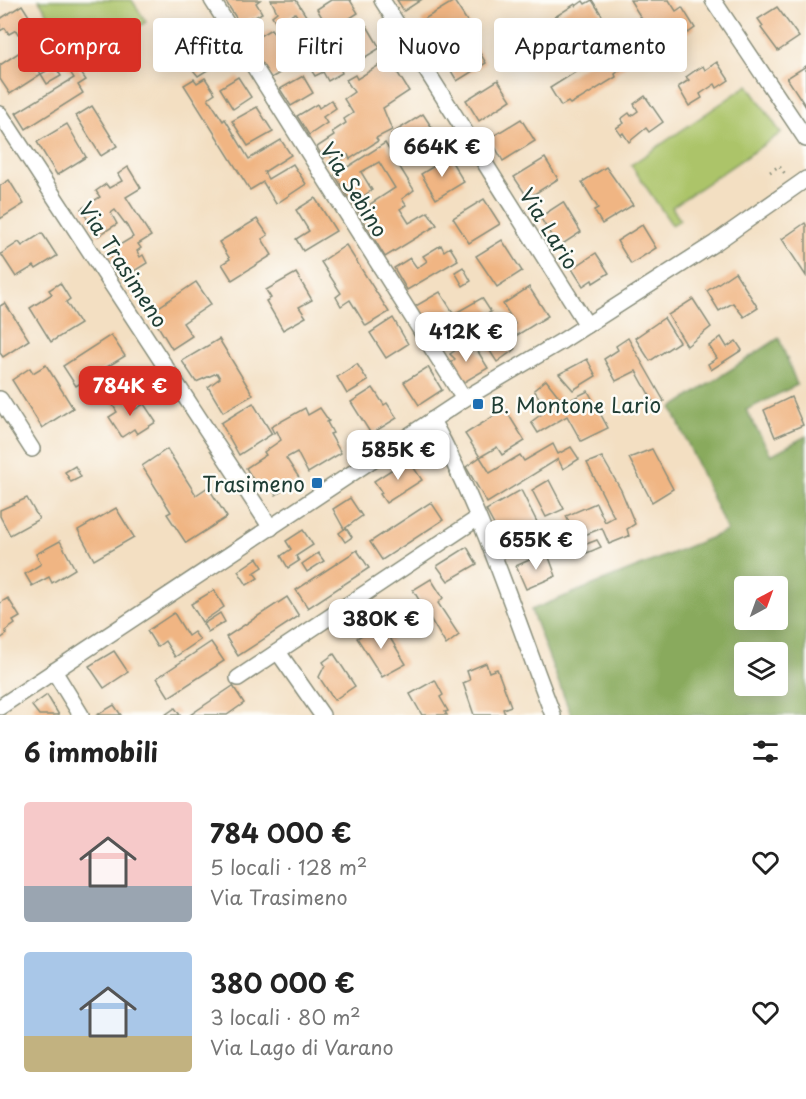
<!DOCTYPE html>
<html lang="it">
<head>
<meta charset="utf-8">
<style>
  body { margin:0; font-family:"Playpen Sans",sans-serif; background:#f6f6f6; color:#222; height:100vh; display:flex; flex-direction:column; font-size:22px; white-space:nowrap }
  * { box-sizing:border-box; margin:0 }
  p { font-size:20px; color:#767676 }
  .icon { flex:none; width:33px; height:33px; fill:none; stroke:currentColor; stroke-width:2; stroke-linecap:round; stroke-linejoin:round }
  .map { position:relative; height:715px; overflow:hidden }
  .sheet { display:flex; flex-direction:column; background:#fff; flex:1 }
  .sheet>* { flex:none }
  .guide { position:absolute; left:18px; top:18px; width:771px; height:54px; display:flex; gap:12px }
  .needle { width:39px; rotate:41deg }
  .tools { position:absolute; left:734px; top:576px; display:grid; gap:12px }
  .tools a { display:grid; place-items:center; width:54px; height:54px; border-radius:6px; background:#fff; box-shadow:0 3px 15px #0003; font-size:30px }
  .price { position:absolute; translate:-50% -51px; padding:0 14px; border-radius:12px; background:#fff; color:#222; font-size:20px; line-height:39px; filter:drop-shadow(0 2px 3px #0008) }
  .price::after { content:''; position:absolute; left:50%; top:36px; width:18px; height:14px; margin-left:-9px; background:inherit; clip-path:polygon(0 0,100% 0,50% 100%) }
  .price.active { background:#d93025; color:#fff }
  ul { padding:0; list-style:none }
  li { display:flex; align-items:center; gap:18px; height:150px; padding:0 24px }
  li span { display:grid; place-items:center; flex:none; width:168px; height:120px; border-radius:6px; color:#555 }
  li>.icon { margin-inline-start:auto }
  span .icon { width:72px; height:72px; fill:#fffc; stroke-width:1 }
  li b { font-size:26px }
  h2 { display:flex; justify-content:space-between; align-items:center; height:72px; padding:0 24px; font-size:26px }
  .chip { padding:0 21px; border-radius:6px; background:#fff; box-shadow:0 3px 15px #0003; font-size:21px; line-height:54px }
  .chip.active { background:#d93025; color:#fff }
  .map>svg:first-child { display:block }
  .green { fill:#acc469; stroke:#66804e; stroke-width:1.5 }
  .forest { fill:#89aa5d; stroke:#547448; stroke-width:1.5; fill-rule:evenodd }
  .building { fill:#f0b583 }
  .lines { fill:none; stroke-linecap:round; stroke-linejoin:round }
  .minor-casing { stroke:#898e7b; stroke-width:18 }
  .path { stroke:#898e7b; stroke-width:3; stroke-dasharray:1.5 4.5; stroke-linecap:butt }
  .minor { stroke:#fff; stroke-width:15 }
  .poi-dot { fill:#1f6fb2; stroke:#fdfcf7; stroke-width:2 }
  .labels { text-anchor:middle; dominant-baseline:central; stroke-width:5; stroke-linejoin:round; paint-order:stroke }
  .street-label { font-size:21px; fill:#1f3d34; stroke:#fdfcf7 }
  .poi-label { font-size:21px; fill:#1f3d34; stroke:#fdfcf7; text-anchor:start }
</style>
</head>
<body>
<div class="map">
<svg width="806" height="715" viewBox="0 0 806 715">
  <rect width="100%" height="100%" fill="#fdfcf7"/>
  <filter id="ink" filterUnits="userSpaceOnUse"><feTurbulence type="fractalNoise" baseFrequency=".0167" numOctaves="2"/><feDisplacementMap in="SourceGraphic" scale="12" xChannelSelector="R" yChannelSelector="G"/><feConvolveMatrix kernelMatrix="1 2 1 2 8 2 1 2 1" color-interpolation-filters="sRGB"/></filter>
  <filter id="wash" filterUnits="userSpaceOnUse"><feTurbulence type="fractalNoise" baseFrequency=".008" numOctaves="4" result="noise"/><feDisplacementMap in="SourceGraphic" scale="24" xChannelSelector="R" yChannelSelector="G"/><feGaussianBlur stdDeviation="1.35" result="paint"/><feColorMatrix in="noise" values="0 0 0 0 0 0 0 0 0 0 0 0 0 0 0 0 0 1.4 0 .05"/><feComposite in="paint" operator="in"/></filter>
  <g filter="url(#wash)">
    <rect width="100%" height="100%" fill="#f3dfc2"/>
    <!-- green -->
    <g class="green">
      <path d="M39 0H132L146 22 81 65Z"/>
      <path d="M748 85 781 133 672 207 680 220 672 225 631 165Z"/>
    </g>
    <!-- forest -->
    <path class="forest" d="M779 338 797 385 746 410 771 455 806 436V715H571L531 610 727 531 672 408ZM744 586H777V620H744ZM744 652H777V686H744Z"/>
    <g id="blocks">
      <!-- building -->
      <g class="building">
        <path d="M229 0H260L256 3 262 13 252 19 251 17 240 24 226 2Z"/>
        <path d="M271 0H296L325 46 331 42 345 64 340 68 342 73 328 81 323 72 315 76 306 62 313 57 292 25 300 20 295 13 277 24 272 16 277 12Z"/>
        <path d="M331 0H350L358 13 330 31 317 9Z"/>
        <path d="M397 0H421L404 11Z"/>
        <path d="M592 0 603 17 533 61 522 44 538 32 536 29 575 4 576 6 583 1 585 4Z"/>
        <path d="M630 0H669L676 11 682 7 695 28 688 33 687 31 664 45 666 48 658 53 644 32 648 29Z"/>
        <path d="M454 1 469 24 436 45 421 21Z"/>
        <path d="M22 5 34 24 18 34 16 30 9 34 5 28 0 31V19Z"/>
        <path d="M777 7 799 37 778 51 761 28 763 26 758 19Z"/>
        <path d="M210 23 225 47 209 58 214 66 198 76 180 54 194 46 189 38Z"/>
        <path d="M367 26 380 48 354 64 342 42Z"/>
        <path d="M271 29 294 65 271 78 248 43Z"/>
        <path d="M52 31 86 80 78 85 83 93 26 129 16 113 74 78 54 47 32 60 41 74 10 94 0 79V65Z"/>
        <path d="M182 36 187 43 173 52 168 45Z"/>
        <path d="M472 40 486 63 457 81 444 59Z"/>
        <path d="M620 44 631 61 615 74 616 77 577 101V100L570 104 568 102 561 106 550 88Z"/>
        <path d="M389 59 409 91 383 108 392 130 376 138 378 141 350 159 348 155 336 164 329 154 323 158 317 147 334 136 332 132 346 123 344 119 353 113 344 99 354 92 346 80 355 75 357 79Z"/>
        <path d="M717 62 729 80 717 88 715 84 700 94 702 98 689 106 678 87 689 80 686 77 696 70 703 66 705 70Z"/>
        <path d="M55 66 61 76 47 84 41 74Z"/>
        <path d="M806 66V107L787 78Z"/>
        <path d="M303 76 313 93 291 106 280 89Z"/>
        <path d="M238 77 251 97 233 109 220 88Z"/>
        <path d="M205 78 215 93 208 98 223 121 225 119 249 159 281 140 291 155 264 172 268 179 293 164 306 184 276 204 263 182 250 190 184 85 194 79 197 83Z"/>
        <path d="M498 80 511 100 479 121 466 100Z"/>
        <path d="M645 96 663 122 649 132 646 128 629 142 623 133 621 135 616 128 624 123 621 119 629 113 631 116 638 111 634 104Z"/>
        <path d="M331 100 336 108 323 117 327 123 309 135 297 116 317 104 319 108Z"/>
        <path d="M92 106 117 146 101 156 76 116Z"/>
        <path d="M257 107 273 132 248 146 232 121Z"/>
        <path d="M423 114 440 140 407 160 391 134Z"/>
        <path d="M521 119 535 141 503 161 490 138Z"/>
        <path d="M67 124 86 157 57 175 37 142Z"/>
        <path d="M385 143 414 190 402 199 406 205 400 209 409 223 428 212 437 225 385 257 358 212 395 188 379 162 361 172 372 190 352 204 335 175Z"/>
        <path d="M449 157 464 182 436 199 421 174Z"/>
        <path d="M545 158 558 179 528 198 514 177Z"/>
        <path d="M128 167 141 188 126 197 151 236 138 244 141 248 137 251 140 257 143 255 147 263 123 278 108 252 133 237 127 226 115 210 111 213 117 224 98 236 81 209 100 197 96 191 106 184 109 188 122 181 118 174Z"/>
        <path d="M606 167 633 205 602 224 594 210 598 208 582 182Z"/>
        <path d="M9 180 24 204 0 219V186Z"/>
        <path d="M315 198 336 231 303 251 296 239 309 231 296 210Z"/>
        <path d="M484 199 500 224 469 243 453 218Z"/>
        <path d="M563 202 581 232 558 247 540 217Z"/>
        <path d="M257 219 268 235 262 239 272 255 232 280 222 264 230 259 219 242Z"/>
        <path d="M805 223 806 225V276L782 239Z"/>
        <path d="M642 225 656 248 631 264 617 241Z"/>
        <path d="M42 233 57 256 36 269 34 266 16 277 1 254 19 242 22 246Z"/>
        <path d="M502 240 522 271 497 287 476 256Z"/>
        <path d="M346 245 389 312 366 326 350 300 341 306 336 297 341 293 321 262Z"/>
        <path d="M441 245 444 251 450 247 458 260 407 290 394 268 410 258 417 268 427 261 423 256Z"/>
        <path d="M596 253 609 273 593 283 592 280 583 286 572 269Z"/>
        <path d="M463 267 471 281 463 286 455 272Z"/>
        <path d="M735 272 758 308 744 317 733 303 719 311 707 291Z"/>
        <path d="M296 273 312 300 299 307 306 317 283 330 266 301 271 298 266 290Z"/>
        <path d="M196 282 211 304 183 323 192 336 172 349 150 313Z"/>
        <path d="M60 283 70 299 66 302 80 324 51 342 30 308 52 294 49 290Z"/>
        <path d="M529 287 548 316 509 340 515 349 497 362 486 345 515 324 503 304Z"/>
        <path d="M440 292 454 314 482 298 491 312 462 328 457 321 430 335 414 307Z"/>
        <path d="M693 299 711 327 687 346 668 315Z"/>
        <path d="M5 303 29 340 3 357 0 353V306Z"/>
        <path d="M393 318 408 344 386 358 370 333Z"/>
        <path d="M664 318 679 342 650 361 635 338Z"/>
        <path d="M111 335 125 356 76 386 63 366Z"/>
        <path d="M721 337 727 347 736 341 742 350 711 370 708 364 717 358 709 346Z"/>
        <path d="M628 338 664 401 656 407 636 371 616 381 604 359 618 350 616 346Z"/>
        <path d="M219 339 253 395 223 412 208 387 220 378 217 373 196 382 182 361Z"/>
        <path d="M471 340 488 368 459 385 446 367 455 359 450 354Z"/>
        <path d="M587 359 596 376 573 390 559 374Z"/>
        <path d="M357 364 368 381 347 394 337 377Z"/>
        <path d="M46 365 73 408 42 428 12 380 30 368 33 373Z"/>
        <path d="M428 367 442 390 419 405 404 382Z"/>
        <path d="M546 380 564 403 588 391 608 428 581 441 567 416 538 433 531 422 543 413 539 409 544 405 534 390Z"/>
        <path d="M373 388 384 405 387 403 397 418 371 434 351 402Z"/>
        <path d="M124 394 134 410 144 404 156 422 137 434 134 429 122 437 109 417 117 412 111 402Z"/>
        <path d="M791 397 803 425 775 437 764 410Z"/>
        <path d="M253 403 272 434 239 455 221 423Z"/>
        <path d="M305 408 308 415 320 408 329 421 327 422 333 433 330 434 341 453 308 473 297 452 286 458 300 479 276 495 268 484 259 489 246 468 266 455 264 452 281 440 277 431 274 433 271 427Z"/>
        <path d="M505 409 525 441 502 455 497 447 480 457 490 473 520 455 524 461 553 444 558 454 571 447 579 459 563 469 558 459 487 503 466 467 480 457 465 434Z"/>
        <path d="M167 449 196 495 208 487 227 517 186 543 167 514 171 512 142 466Z"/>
        <path d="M652 449 673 489 652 502 629 458Z"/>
        <path d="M602 457 621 490 635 524 627 529 629 536 609 544 602 528 577 538 566 516 596 503 605 522 614 517 587 463Z"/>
        <path d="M408 459 422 480 386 503 380 494 382 493 374 481Z"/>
        <path d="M75 466 81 477 71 482 65 472Z"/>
        <path d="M549 480 564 509 546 517 532 490Z"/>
        <path d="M521 490 542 532 509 553 486 510Z"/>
        <path d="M27 498 39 519 10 535 0 516V510Z"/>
        <path d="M350 498 362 516 344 529 333 509Z"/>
        <path d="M431 502 443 520 382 560 370 542Z"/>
        <path d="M116 508 134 537 94 560 78 530Z"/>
        <path d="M346 528 352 537 345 542 339 533Z"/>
        <path d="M303 530 313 545 296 556 299 561 288 568 281 556 291 549 286 541Z"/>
        <path d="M567 531 573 543 558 551 552 539Z"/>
        <path d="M597 540 601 547 587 553 584 545Z"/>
        <path d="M60 541 75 569 52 583 49 577 32 586 25 574 41 564 36 554Z"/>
        <path d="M467 547 477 564 448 581 437 566Z"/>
        <path d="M357 550 369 568 308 608 296 590Z"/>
        <path d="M547 552 556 576 526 589 516 566Z"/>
        <path d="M318 553 324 561 307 572 302 564Z"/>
        <path d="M257 558 263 567 254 573 258 578 247 585 238 571Z"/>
        <path d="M431 579 443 598 438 603 459 635 446 645 413 590Z"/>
        <path d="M214 590 224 607 202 622 191 604Z"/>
        <path d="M287 597 299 616 238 656 226 637Z"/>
        <path d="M8 598 20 617 13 621 15 624 5 631 7 634 0 639V603Z"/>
        <path d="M174 613 188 636 194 632 200 640 175 657 165 641 157 647 147 631Z"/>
        <path d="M220 613 225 622 208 632 203 624Z"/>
        <path d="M381 623 406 664 382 677 357 638Z"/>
        <path d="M211 642 224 661 169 697 157 678Z"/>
        <path d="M114 651 128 672 104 688 89 666Z"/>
        <path d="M334 654 355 686 334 700 319 677 325 665 323 662Z"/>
        <path d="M486 663 489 672 497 669 511 706 503 709 505 715H474L463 683 470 680 467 671Z"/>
        <path d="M435 680 443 695 440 697 448 711 445 712 447 715H422L410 694Z"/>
        <path d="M233 686 244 703 227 715H190Z"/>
        <path d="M47 695 59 715H39L32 706Z"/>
        <path d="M114 705 121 715H97Z"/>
        <path d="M175 708 180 715H165Z"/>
      </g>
    </g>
  </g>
  <g filter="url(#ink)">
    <use href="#blocks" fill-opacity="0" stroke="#898e7b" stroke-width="1.5"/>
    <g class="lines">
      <!-- minor casing -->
      <g class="minor-casing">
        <g id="minor">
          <path d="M212 0 464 399"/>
          <path d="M382 0 587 325"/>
          <path d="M713 0 806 139"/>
          <path d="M0 114 271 528"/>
          <path d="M0 399 32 449"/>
          <path d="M432 420C483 513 515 616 553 715"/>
          <path d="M278 652 322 715"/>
          <path d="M54 671 81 715"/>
          <path d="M238 678 478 518"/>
          <path d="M0 707 464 399 562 341 715 243 806 179"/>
        </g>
      </g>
      <!-- path -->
      <path class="path" d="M770 172 779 166 786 175"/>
      <!-- minor -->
      <use href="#minor" class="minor"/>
    </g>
  </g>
  <!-- markers -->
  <g class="poi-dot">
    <rect x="472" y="398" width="12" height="12" rx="3"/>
    <rect x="311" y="477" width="12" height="12" rx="3"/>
  </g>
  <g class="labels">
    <!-- street labels -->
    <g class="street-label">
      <text transform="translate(355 189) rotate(58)">Via Sebino</text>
      <text transform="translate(550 228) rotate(58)">Via Lario</text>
      <text transform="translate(124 264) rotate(57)">Via Trasimeno</text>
    </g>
    <!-- poi labels -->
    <g class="poi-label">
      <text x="490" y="404">B. Montone Lario</text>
      <text x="305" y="483" text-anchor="end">Trasimeno</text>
    </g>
  </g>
</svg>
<div class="tools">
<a><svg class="needle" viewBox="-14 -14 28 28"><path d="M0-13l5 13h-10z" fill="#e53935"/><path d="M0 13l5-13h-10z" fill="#767676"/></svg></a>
<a><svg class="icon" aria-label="layers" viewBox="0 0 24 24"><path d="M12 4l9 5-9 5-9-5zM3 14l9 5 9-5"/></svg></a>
</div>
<b class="price" style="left:442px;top:178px">664K €</b>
<b class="price" style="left:466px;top:363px">412K €</b>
<b class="price active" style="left:130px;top:417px">784K €</b>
<b class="price" style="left:398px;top:481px">585K €</b>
<b class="price" style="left:536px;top:571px">655K €</b>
<b class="price" style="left:381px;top:650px">380K €</b>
<div class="guide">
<a class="chip active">Compra</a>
<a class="chip">Affitta</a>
<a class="chip">Filtri</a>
<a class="chip">Nuovo</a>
<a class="chip">Appartamento</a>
</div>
</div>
<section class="sheet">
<h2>6 immobili<svg class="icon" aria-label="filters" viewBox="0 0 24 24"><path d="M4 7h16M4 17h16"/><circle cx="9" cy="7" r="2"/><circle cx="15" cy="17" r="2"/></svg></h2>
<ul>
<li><span style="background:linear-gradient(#f6c9c9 70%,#9aa5b1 0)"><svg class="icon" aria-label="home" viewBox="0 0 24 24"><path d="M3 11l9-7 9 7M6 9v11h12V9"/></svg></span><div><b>784 000 €</b><p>5 locali · 128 m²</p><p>Via Trasimeno</p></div><svg class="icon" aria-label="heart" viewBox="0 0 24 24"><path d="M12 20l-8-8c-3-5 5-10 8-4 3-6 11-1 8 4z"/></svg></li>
<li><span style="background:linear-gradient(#a9c7e8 70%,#c2b280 0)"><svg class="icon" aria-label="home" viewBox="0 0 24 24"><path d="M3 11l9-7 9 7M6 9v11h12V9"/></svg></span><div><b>380 000 €</b><p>3 locali · 80 m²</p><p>Via Lago di Varano</p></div><svg class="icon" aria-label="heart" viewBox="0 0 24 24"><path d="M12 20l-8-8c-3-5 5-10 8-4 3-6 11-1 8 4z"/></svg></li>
</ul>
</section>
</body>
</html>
